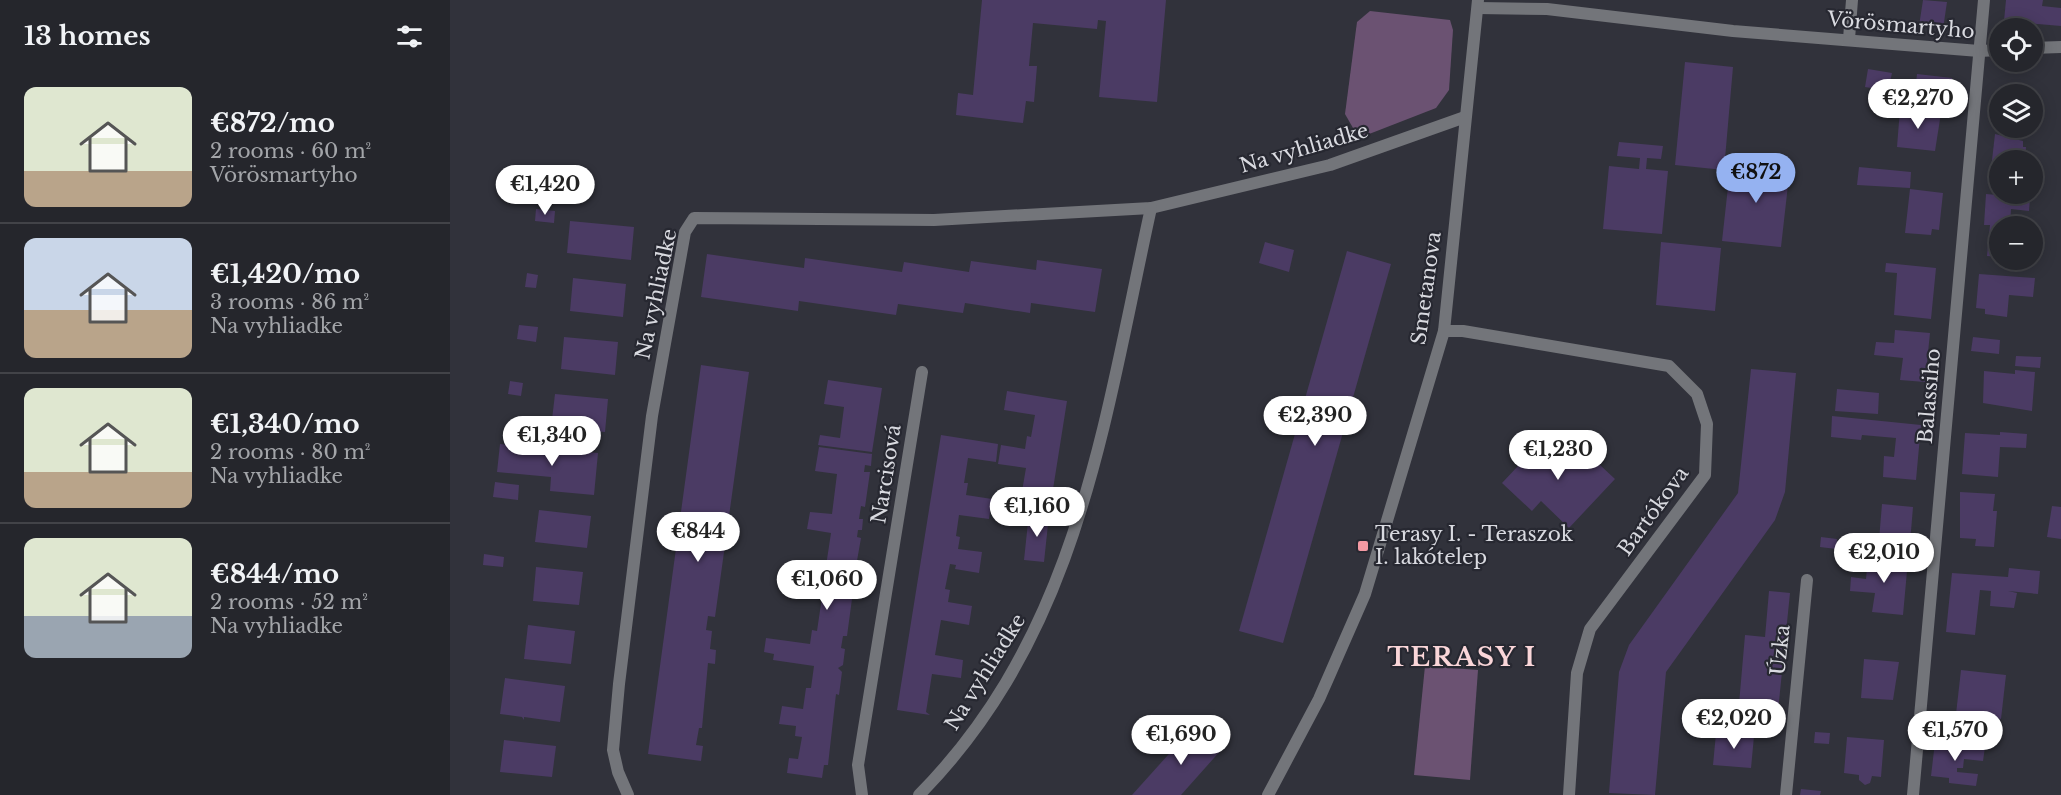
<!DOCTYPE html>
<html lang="en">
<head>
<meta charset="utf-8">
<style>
  body { margin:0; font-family:"Libre Baskerville",serif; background:#2d2e34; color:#f1f3f6; height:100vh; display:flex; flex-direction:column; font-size:22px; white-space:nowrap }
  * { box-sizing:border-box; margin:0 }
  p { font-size:20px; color:#a3a5a9 }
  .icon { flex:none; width:33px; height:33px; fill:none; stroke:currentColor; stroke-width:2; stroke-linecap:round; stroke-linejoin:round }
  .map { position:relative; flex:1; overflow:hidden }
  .panel { display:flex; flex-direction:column; background:#25262c; width:450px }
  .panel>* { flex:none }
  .buttons { position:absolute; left:1539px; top:18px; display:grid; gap:12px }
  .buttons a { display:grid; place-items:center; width:54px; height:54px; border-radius:50%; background:#25262c; box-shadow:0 3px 15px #0003,0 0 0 2px #424348; font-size:30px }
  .price { position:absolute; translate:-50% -51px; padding:0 14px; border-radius:21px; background:#fff; color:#222; font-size:20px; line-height:39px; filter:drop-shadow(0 2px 3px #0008) }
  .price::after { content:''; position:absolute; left:50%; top:36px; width:18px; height:14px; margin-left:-9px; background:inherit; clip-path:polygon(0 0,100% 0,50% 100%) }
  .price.selected { background:#95b2f1; color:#111 }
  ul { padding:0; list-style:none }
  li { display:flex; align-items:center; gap:18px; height:150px; padding:0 24px }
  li+li { border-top:2px solid #424348 }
  li span { display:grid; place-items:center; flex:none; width:168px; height:120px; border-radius:12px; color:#555 }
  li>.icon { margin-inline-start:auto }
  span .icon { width:72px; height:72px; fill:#fffc; stroke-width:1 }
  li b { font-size:26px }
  h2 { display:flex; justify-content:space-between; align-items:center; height:72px; padding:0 24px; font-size:26px }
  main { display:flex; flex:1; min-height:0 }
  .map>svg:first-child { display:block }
  .green { fill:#6b5272 }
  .building { fill:#4b3b64 }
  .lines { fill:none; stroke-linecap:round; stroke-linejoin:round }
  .minor { stroke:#73757a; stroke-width:12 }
  .tertiary { stroke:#73757a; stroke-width:12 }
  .poi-dot { fill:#f49aa3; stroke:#272831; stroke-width:2 }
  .labels { text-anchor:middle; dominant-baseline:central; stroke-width:4.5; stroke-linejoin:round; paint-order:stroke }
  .street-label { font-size:20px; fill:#d9dae0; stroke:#272831 }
  .poi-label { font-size:20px; fill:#d9dae0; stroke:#272831; text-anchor:start }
  .district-label { font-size:26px; font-weight:bold; letter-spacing:1.5px; fill:#fad6d9; stroke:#272831 }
</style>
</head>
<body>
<main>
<section class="panel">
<h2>13 homes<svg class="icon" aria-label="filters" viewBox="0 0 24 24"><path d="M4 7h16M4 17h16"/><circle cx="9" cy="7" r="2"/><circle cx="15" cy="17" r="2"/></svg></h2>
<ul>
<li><span style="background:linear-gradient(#dfe7d0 70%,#b9a48a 0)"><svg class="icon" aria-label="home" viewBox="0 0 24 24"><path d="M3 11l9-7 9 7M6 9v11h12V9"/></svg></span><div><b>€872/mo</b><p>2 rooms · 60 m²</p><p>Vörösmartyho</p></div></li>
<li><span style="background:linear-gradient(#c9d6e8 60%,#b9a48a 0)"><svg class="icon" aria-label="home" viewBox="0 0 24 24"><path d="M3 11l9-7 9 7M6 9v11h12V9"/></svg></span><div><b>€1,420/mo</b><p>3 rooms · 86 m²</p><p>Na vyhliadke</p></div></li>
<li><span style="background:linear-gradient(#dfe7d0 70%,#b9a48a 0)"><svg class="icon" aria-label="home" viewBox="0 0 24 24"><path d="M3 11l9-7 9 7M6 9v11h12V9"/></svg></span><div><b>€1,340/mo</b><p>2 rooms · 80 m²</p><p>Na vyhliadke</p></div></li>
<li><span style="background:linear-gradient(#dfe7d0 65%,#9aa5b1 0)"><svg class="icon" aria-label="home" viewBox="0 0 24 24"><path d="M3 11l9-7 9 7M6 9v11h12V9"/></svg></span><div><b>€844/mo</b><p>2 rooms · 52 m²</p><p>Na vyhliadke</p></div></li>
</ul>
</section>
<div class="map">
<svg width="1611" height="795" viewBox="0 0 1611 795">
  <rect width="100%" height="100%" fill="#31323b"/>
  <!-- green -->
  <g class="green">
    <path d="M920 11 1000 20 1003 30 999 90 986 108 914 136 903 128 895 114 907 22Z"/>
    <path d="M975 666 1028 670 1020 780 964 775Z"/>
  </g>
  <!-- building -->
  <g class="building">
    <path d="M532 0H716L707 102 649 97 656 21 648 20 647 29 583 23 579 66H587L584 102 576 101 573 123 506 115 508 93 523 95Z"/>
    <path d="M1473 0 1497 2 1493 29 1469 26Z"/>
    <path d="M1556 0H1593L1592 6 1611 8V26L1554 21Z"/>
    <path d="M1235 62 1283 67 1274 170 1225 165Z"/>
    <path d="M1418 69 1442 73 1438 91 1415 87Z"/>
    <path d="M1467 74 1502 78 1499 106 1464 102Z"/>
    <path d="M1450 109 1491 113 1485 151 1447 147Z"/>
    <path d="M1545 134 1573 141V147H1576L1575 160H1550V170L1541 169Z"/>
    <path d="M1169 142 1213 146 1211 159 1197 158 1196 169 1218 171 1212 234 1153 229 1159 166 1189 169 1190 158 1167 156Z"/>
    <path d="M1289 154 1333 159 1331 173H1322L1321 183 1338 185 1331 247 1272 241 1279 178 1302 180 1303 170 1287 168Z"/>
    <path d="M1409 167 1461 172 1460 188 1407 185Z"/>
    <path d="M1460 189 1493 193 1489 230 1482 229 1481 235 1455 233Z"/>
    <path d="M1536 194 1580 198 1579 211 1561 209 1560 226H1550V257L1537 256 1540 225H1534Z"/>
    <path d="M86 209 105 211 104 223 85 221Z"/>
    <path d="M120 221 184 227 181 260 117 253Z"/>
    <path d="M815 242 844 250 839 272 809 263Z"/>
    <path d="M1211 242 1271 248 1265 311 1206 305Z"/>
    <path d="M897 251 941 264 833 643 789 631Z"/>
    <path d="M257 254 354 268 355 258 452 272 454 262 519 272 521 261 586 270 587 260 652 269 645 312 581 303 580 313 515 303 513 313 448 304 446 315 349 301 348 311 251 297Z"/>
    <path d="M1436 263 1486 268 1481 319 1444 315 1447 273 1435 272Z"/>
    <path d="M77 273 88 275 86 288 75 287Z"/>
    <path d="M1529 274 1585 278 1583 297 1559 295 1557 317 1535 314V309L1526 308Z"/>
    <path d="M123 278 176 284 173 317 120 311Z"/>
    <path d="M69 325 88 327 86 342 67 339Z"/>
    <path d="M1445 330 1480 333 1475 382 1450 380 1453 358 1424 355 1426 342 1444 343Z"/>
    <path d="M114 337 168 342 165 375 111 369Z"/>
    <path d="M1523 337 1550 340 1549 354 1521 351Z"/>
    <path d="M1566 356 1591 357 1590 368 1565 366Z"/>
    <path d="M251 365 299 372 265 617 258 616 256 630 262 631 260 649 266 650 265 664 258 663 252 728H249L246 745 253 746 251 761 198 754Z"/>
    <path d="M1301 369 1346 373 1335 492 1325 520 1216 672 1205 795 1159 793 1169 672 1179 645 1288 493Z"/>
    <path d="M1565 370 1585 372 1582 411 1533 403 1534 371 1565 374Z"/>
    <path d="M378 380 432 388 422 452 368 445 370 435 390 438 394 407 374 404Z"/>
    <path d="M60 381 73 383 71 396 58 394Z"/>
    <path d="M1387 389 1429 393 1428 414 1385 411Z"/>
    <path d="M557 391 617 401 600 508 570 503 576 468 548 464 551 445 575 449 577 436 581 437 585 415 554 410Z"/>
    <path d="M105 394 158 399 155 432 101 428Z"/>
    <path d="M1382 416 1471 425 1466 480 1433 477 1434 456 1444 457 1446 438 1412 435 1411 440 1381 437Z"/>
    <path d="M1550 432 1577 434 1576 448 1550 447 1548 477 1512 474 1515 433 1550 435Z"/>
    <path d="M1098 434 1127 461 1136 452 1165 479 1119 528 1091 501 1082 511 1052 483Z"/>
    <path d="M491 435 548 444 546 462 518 458 514 483H518L516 495 542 499 539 519 509 515 506 536 510 537 508 549 532 552 529 573 505 569 506 565 500 564 495 589 500 590 498 602 522 606 519 625 491 620 485 655 513 660 511 678 482 674 476 712 480 715 447 710Z"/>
    <path d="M50 444 148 453 144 495 100 491 101 477 47 472Z"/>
    <path d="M369 447 422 454 421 466 415 465 414 472H420L415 507 411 506 409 519H413L412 530H408L407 537 411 538 405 572 402 571 400 583 404 584 397 636H393L391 648 395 649 393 665 388 668 392 672 389 695 386 694 378 765H374L372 778 337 773 339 758 348 759 352 737 345 736 346 726 329 724 332 706 353 709 356 688H361L364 666 323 660 324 654 314 652 316 638 360 644 362 630 367 631 372 597 348 594 351 577 369 579 371 565 376 566 381 533 357 529 360 512 382 514 387 474 365 471Z"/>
    <path d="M45 482 69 485 68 500 43 497Z"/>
    <path d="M1510 492 1545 494 1543 511H1547L1544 547 1525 546 1526 539 1510 538Z"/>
    <path d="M1432 504 1463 507 1460 543 1429 540Z"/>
    <path d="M1602 506 1611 507V539L1597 537Z"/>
    <path d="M89 510 141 516 137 548 85 542Z"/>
    <path d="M579 513 599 515 594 562 574 560Z"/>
    <path d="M1371 537 1387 539 1386 549 1370 547Z"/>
    <path d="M34 554 54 557 53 567 33 565Z"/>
    <path d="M1418 557 1458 560 1453 615 1422 612 1425 593 1400 591 1401 577 1416 579Z"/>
    <path d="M86 567 133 572 129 605 83 601Z"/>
    <path d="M1559 568 1590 571 1588 594 1558 591 1567 593 1564 608 1540 606 1541 591 1530 590 1525 635 1496 632 1502 573 1558 577Z"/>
    <path d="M1319 591 1340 593 1326 731 1287 727 1295 635 1315 637Z"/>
    <path d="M78 625 125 631 121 664 74 659Z"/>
    <path d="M1414 659 1449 662 1443 700 1411 698Z"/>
    <path d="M1511 670 1556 675 1551 719 1506 714Z"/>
    <path d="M55 678 115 686 110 722 74 717V720L72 717 50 714Z"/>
    <path d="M745 725 772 749 731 795H682Z"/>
    <path d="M1365 732 1380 733 1379 744 1364 743Z"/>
    <path d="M1266 733 1304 736 1301 768 1263 765Z"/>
    <path d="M1397 737 1434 740 1431 777 1422 776 1420 783 1415 785 1409 780V775L1394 773Z"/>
    <path d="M54 740 106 746 102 777 50 772Z"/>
    <path d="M1485 742 1535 747 1533 761 1514 759 1513 768H1507V772L1528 774 1526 786 1499 783V778L1481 776Z"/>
    <path d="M1351 789 1371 791 1370 795H1350Z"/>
  </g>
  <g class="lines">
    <!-- minor -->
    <g class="minor">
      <path d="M1028 8 1097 9 1283 31 1529 51 1550 50"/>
      <path d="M1399 39 1402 0"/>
      <path d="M1582 48 1611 47"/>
      <path d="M994 331H1013L1219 366 1247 394 1257 424 1255 475 1140 629 1127 673 1119 795"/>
      <path d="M178 795 168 772 163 750 169 684 202 416 235 232 244 218 484 220 701 208 880 165 1015 117"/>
      <path d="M412 795 408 765 472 372"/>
      <path d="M469 795C629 633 654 421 701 208"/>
      <path d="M1336 795 1357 580"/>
      <path d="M1463 795 1534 0"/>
    </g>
    <!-- tertiary -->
    <path class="tertiary" d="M818 795 869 699 915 594 994 331 1028 0"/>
  </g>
  <!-- markers -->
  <rect class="poi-dot" x="907" y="540" width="12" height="12" rx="3"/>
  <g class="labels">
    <!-- street labels -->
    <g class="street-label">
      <text transform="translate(1451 25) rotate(5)">Vörösmartyho</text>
      <text transform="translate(854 148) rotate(-16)">Na vyhliadke</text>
      <text transform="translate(976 288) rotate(-82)">Smetanova</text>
      <text transform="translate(206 294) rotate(-78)">Na vyhliadke</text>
      <text transform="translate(1479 396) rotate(-85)">Balassiho</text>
      <text transform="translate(436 474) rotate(-81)">Narcisová</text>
      <text transform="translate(1203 511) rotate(-54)">Bartókova</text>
      <text transform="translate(1330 650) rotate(-84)">Úzka</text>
      <text transform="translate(535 672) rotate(-58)">Na vyhliadke</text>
    </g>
    <!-- poi labels -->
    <g class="poi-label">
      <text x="925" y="534">Terasy I. - Teraszok<tspan x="925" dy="23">I. lakótelep</tspan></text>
    </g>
    <!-- district labels -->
    <g class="district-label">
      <text x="1012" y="657">TERASY I</text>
    </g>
  </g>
</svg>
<div class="buttons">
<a><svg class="icon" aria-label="locate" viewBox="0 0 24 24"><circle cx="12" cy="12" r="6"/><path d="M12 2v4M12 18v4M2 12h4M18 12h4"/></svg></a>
<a><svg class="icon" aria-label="layers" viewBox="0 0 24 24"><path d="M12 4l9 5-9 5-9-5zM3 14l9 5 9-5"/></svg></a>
<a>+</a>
<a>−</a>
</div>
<b class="price" style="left:1468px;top:130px">€2,270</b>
<b class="price selected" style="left:1306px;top:204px">€872</b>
<b class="price" style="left:95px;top:216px">€1,420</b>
<b class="price" style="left:865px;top:447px">€2,390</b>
<b class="price" style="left:102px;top:467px">€1,340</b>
<b class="price" style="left:1108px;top:481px">€1,230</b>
<b class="price" style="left:587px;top:538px">€1,160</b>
<b class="price" style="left:248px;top:563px">€844</b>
<b class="price" style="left:1434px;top:584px">€2,010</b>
<b class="price" style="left:377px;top:611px">€1,060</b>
<b class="price" style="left:1284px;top:750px">€2,020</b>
<b class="price" style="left:1505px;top:762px">€1,570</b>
<b class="price" style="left:731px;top:766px">€1,690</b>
</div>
</main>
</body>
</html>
